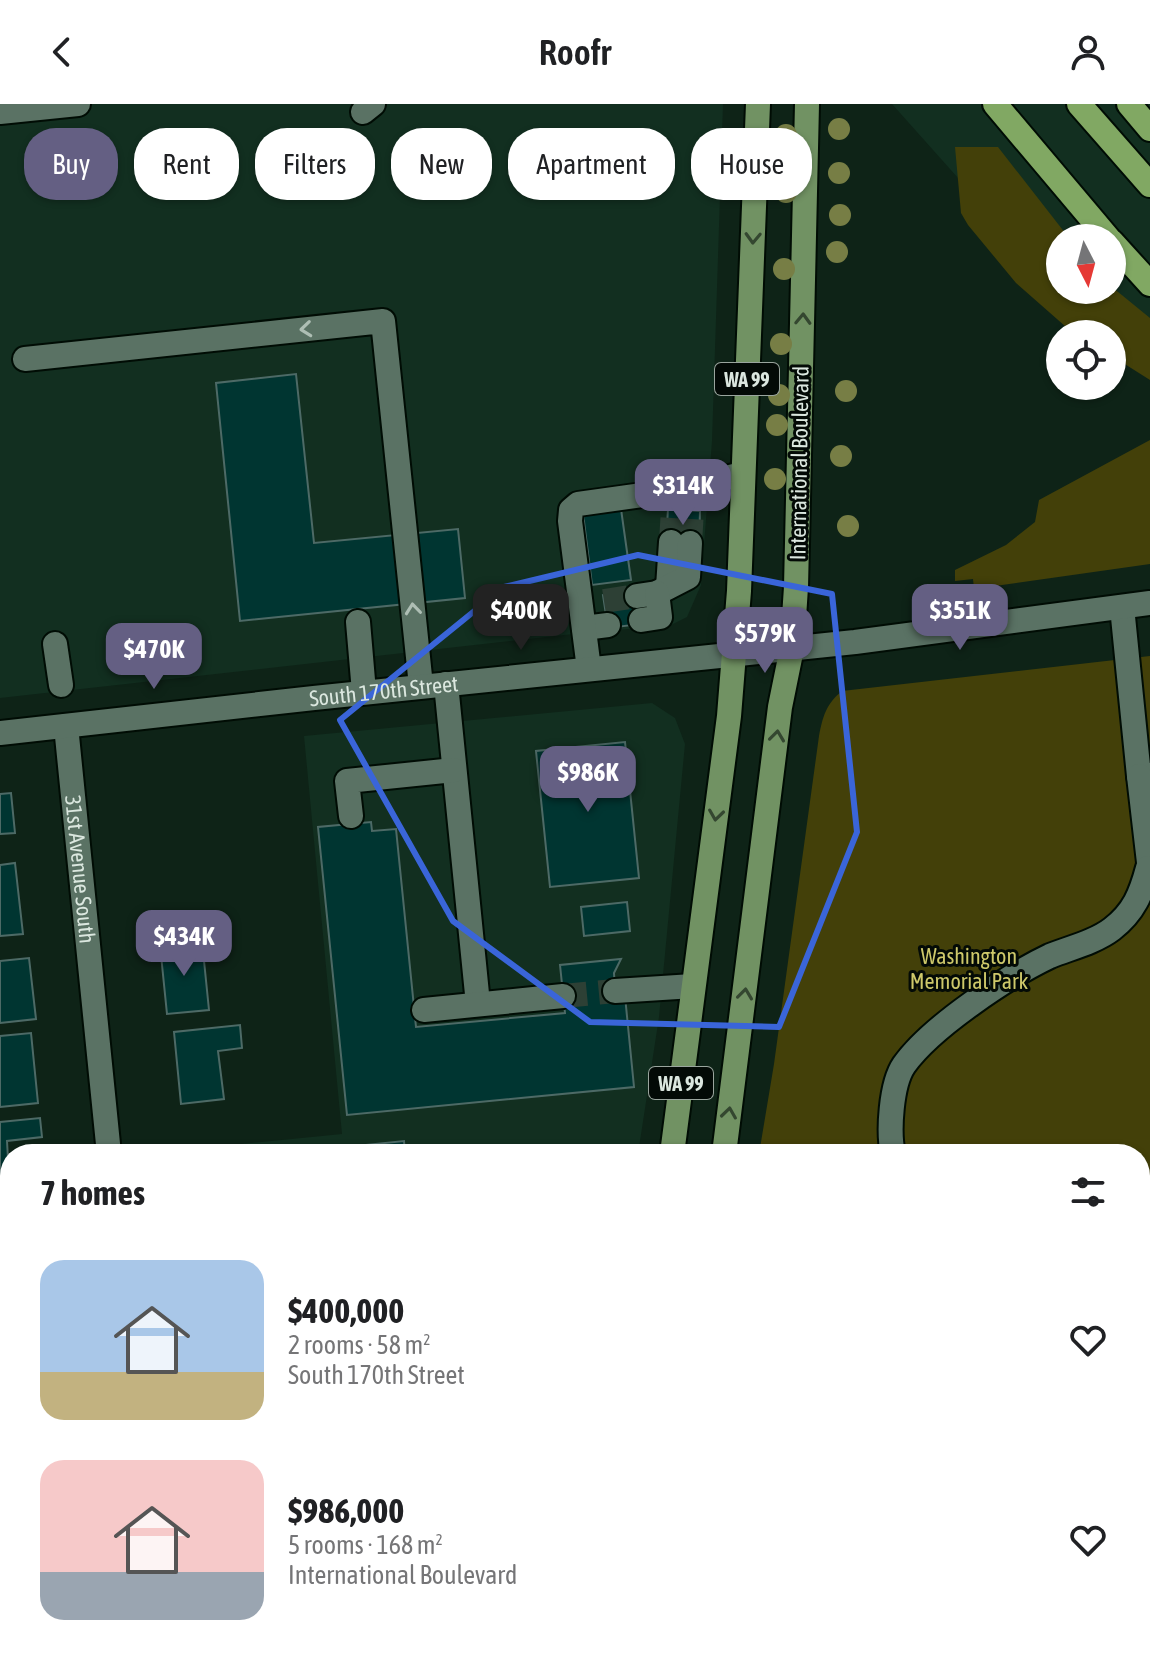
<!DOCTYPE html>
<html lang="en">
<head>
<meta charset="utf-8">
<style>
  body { margin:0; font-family:"Asap Condensed",sans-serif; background:#f6f6f6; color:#202124; height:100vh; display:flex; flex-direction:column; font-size:30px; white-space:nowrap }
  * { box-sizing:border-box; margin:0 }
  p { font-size:26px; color:#757577 }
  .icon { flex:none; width:44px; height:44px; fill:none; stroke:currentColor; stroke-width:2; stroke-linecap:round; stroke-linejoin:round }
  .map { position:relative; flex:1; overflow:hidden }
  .sheet { position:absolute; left:0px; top:1040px; width:1150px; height:512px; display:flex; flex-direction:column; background:#fff; border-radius:32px 32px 0 0; box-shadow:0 2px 6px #0004 }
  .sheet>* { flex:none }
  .hud { position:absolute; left:24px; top:24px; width:1102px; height:72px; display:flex; gap:16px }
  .needle { width:52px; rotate:174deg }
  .controls { position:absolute; left:1046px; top:120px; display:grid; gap:16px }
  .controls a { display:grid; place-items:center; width:80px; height:80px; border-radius:50%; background:#fff; box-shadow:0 2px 6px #0004; font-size:40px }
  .price { position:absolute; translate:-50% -68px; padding:0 18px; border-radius:16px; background:#645f83; color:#fff; font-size:26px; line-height:52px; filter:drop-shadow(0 2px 4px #0008) }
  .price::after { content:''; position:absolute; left:50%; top:48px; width:24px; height:18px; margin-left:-12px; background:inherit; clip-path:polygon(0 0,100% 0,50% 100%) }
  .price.selected { background:#222; color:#fff }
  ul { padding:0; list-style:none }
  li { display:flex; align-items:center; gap:24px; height:200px; padding:0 40px }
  li span { display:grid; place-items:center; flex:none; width:224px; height:160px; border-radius:24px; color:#555 }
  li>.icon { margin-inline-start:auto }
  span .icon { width:96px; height:96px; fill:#fffc; stroke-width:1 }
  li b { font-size:34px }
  h2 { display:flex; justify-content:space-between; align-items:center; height:96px; padding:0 40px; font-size:34px }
  .chip { padding:0 28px; border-radius:32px; background:#fff; box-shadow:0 2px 6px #0004; font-size:28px; line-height:72px }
  .chip.selected { background:#645f83; color:#fff }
  header { display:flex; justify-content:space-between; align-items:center; height:104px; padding:0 40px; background:#fff; font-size:36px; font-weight:600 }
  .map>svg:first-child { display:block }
  .built { fill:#122f20; fill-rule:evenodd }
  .green { fill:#434009 }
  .building { fill:#003531; stroke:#4d6a66; stroke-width:2 }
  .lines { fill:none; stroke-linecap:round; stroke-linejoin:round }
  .minor-tunnel { stroke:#2d4035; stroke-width:24; stroke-dasharray:24 12; stroke-linecap:butt }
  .minor-casing { stroke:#000c04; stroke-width:28 }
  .major-casing { stroke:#000c04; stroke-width:28 }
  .highway-casing { stroke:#000c04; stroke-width:28 }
  .minor { stroke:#5a7264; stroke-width:24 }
  .major { stroke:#719263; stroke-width:24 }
  .highway { stroke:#81a863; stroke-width:24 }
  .tree { fill:#777e45 }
  .oneway { stroke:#344730 }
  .oneway2 { stroke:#aebeb4 }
  .marked { fill:none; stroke:#3a65d9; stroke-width:6; stroke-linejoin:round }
  .labels { text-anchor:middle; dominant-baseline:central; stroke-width:6; stroke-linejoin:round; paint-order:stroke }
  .shield { fill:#030a06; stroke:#9aa59e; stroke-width:2 }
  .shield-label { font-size:20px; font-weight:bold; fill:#dbe7df }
  .street-label { font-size:22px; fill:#dbe7df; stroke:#030a06 }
  .park-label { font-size:22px; fill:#cdc86a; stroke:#030a06 }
</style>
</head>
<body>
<header><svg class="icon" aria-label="back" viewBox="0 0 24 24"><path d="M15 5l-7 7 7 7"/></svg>Roofr<svg class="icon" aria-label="person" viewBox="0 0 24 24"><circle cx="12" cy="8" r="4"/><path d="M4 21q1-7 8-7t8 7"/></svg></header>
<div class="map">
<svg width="1150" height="1552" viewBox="0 0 1150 1552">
  <rect width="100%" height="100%" fill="#0e2317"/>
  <!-- built -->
  <g class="built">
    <path d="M0 0H723L712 337 701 481 687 513 671 521 564 531 0 594Z"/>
    <path d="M892 0H1150V271L1112 230H1097ZM1060 134H1112V186H1060Z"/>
    <path d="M652 599 675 614 685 640 659 913 638 1050H142L342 1030 304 632Z"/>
    <path d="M10 1486V1542H546L543 1552H0V1487Z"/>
  </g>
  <!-- green -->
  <g class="green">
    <path d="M955 43H998L1069 134H1060V186H1112V183L1150 214V276L1112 252V230H1074L1016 179 968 121 961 109Z"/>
    <path d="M1150 336V460L974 485 973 475 955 477V466L1006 441 1035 418 1039 396Z"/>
    <path d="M1150 552V1552H663L665 1542H1140V1050H759L774 960 819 632C823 612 826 600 842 587Z"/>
  </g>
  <!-- building -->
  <g class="building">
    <path d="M296 270 314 439 458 425 465 494 240 517 216 279Z"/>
    <path d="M621 405 631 476 592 481 583 410Z"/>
    <path d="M668 405 700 407 699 440 666 438Z"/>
    <path d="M636 487 641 520 608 524 603 491Z"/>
    <path d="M625 638 639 774 550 783 536 647Z"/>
    <path d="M11 689 15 729 0 730V690Z"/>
    <path d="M371 718 372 727 396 725 416 923 565 909 560 861 621 855 614 869 615 887 625 892 634 983 347 1011 318 723Z"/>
    <path d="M15 759 23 830 0 832V761Z"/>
    <path d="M627 798 630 827 584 832 581 803Z"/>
    <path d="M202 837 209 906 167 910 160 841Z"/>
    <path d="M29 854 36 915 0 919V857Z"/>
    <path d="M240 921 242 944 218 947 224 995 181 1000 174 928Z"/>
    <path d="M31 929 38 999 0 1003V932Z"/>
    <path d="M40 1014 42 1033 7 1037 10 1092 0 1093V1018Z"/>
    <path d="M404 1037 405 1050H277Z"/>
    <path d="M10 1105V1179L0 1180V1106Z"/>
    <path d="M229 1542H521L522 1552H230Z"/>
  </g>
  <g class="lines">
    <!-- minor-tunnel -->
    <g class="minor-tunnel">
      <path d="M671 438 673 405"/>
      <path d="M690 439 692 407"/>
      <path d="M604 497 637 492"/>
      <path d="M563 892 615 887"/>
    </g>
    <!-- minor casing -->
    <g class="minor-casing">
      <g id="minor">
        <path d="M0 8 78 0"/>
        <path d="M363 8 373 0"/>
        <path d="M25 255 383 217 421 582"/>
        <path d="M668 483 671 438"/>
        <path d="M637 492 657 489 688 473 690 439"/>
        <path d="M1122 503 1139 672 1150 671"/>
        <path d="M641 516 660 513 657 489"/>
        <path d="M358 518 364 588"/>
        <path d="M584 524 608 521"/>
        <path d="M55 540 61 581"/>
        <path d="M589 565 570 417 571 406 578 400 664 388 743 370"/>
        <path d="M446 580 478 900"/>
        <path id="s1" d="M66 622 109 1050"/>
        <path id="s2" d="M0 629 314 594 855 538 1150 499"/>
        <path d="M1139 672 1150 767"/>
        <path d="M351 712 347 677 454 666"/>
        <path d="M615 887 693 882"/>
        <path d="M424 906 563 892"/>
        <path d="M893 1050C888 1028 891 980 904 961 931 923 1008 872 1050 852 1070 844 1095 838 1112 825 1134 808 1141 790 1148 764"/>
        <path d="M0 1309 10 1308"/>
        <path d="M10 1513V1525"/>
        <path d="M12 1542 13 1552"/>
        <path d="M179 1542 180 1552"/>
        <path d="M978 1542 979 1552"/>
      </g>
    </g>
    <!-- major casing -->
    <g class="major-casing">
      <g id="major">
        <path d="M672 1050 729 612 739 487 758 0"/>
        <path d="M724 1050 780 603 792 544 796 483 807 0"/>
        <path d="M573 1552 576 1542"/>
        <path d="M634 1552 636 1542"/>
      </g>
    </g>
    <!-- highway casing -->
    <g class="highway-casing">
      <g id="highway">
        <path d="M995 0 1108 134"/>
        <path d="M1079 0 1150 81"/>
        <path d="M1129 0 1150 25"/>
        <path d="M1112 138 1150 180"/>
      </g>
    </g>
    <!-- minor -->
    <use href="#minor" class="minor"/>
    <!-- major -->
    <use href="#major" class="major"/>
    <!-- highway -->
    <use href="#highway" class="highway"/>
  </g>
  <!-- trees -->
  <g class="tree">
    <circle cx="839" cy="25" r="11"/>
    <circle cx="786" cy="31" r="11"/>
    <circle cx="839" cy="69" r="11"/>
    <circle cx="786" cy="88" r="11"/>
    <circle cx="840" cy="111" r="11"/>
    <circle cx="837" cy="148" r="11"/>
    <circle cx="784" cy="165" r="11"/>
    <circle cx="781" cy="240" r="11"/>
    <circle cx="846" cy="287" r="11"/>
    <circle cx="779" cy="291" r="11"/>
    <circle cx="777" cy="321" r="11"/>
    <circle cx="841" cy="352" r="11"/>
    <circle cx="775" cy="375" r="11"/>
    <circle cx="848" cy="422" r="11"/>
  </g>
  <!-- one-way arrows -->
  <defs><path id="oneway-chevron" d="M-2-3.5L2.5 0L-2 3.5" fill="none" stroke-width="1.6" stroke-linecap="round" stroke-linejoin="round" transform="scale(2)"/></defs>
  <g class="oneway">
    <use href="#oneway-chevron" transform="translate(753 134) rotate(92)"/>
    <use href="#oneway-chevron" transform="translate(803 215) rotate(-88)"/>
    <use href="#oneway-chevron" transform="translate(777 632) rotate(-83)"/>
    <use href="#oneway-chevron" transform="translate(716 711) rotate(98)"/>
    <use href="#oneway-chevron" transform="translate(745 890) rotate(-83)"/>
    <use href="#oneway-chevron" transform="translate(729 1009) rotate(-82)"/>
  </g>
  <g class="oneway2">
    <use href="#oneway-chevron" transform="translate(306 225) rotate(174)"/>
    <use href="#oneway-chevron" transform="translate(413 505) rotate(-96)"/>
  </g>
  <!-- marked area -->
  <path class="marked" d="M638 451 832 490 857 728 779 923 590 918 453 817 340 616 504 483Z"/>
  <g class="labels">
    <!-- shield labels -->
    <g class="shield">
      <rect x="715" y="259" width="64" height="32" rx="6"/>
      <rect x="649" y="963" width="64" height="32" rx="6"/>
    </g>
    <g class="shield-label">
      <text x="747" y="275">WA 99</text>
      <text x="681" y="979">WA 99</text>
    </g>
    <!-- street labels -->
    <g class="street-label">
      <text transform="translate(799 359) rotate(-89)">International Boulevard</text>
      <text stroke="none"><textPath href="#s2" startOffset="386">South 170th Street</textPath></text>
      <text stroke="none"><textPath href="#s1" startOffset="144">31st Avenue South</textPath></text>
    </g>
    <!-- park labels -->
    <g class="park-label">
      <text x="969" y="852">Washington<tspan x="969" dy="25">Memorial Park</tspan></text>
    </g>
  </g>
</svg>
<div class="controls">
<a><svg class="needle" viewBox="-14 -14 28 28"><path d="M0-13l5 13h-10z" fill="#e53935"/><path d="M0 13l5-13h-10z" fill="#757577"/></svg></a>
<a><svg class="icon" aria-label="locate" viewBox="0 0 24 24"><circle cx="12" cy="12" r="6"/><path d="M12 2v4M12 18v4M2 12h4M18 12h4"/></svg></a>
</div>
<b class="price" style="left:683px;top:423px">$314K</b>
<b class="price selected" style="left:521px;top:548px">$400K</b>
<b class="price" style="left:960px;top:548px">$351K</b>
<b class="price" style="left:765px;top:571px">$579K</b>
<b class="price" style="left:154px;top:587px">$470K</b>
<b class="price" style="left:588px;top:710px">$986K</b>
<b class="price" style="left:184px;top:874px">$434K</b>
<div class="hud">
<a class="chip selected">Buy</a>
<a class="chip">Rent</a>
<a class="chip">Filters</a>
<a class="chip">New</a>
<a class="chip">Apartment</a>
<a class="chip">House</a>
</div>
<section class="sheet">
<h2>7 homes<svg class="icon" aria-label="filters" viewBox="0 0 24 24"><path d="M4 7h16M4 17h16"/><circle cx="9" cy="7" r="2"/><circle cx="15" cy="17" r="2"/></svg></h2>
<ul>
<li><span style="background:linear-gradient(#a9c7e8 70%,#c2b280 0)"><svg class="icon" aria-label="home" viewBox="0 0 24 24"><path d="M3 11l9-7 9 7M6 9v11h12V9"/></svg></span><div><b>$400,000</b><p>2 rooms · 58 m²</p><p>South 170th Street</p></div><svg class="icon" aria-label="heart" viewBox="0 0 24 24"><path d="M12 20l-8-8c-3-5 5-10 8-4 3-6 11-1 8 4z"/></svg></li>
<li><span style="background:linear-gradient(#f6c9c9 70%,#9aa5b1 0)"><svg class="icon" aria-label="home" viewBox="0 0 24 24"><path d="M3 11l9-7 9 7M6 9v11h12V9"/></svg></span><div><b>$986,000</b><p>5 rooms · 168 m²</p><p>International Boulevard</p></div><svg class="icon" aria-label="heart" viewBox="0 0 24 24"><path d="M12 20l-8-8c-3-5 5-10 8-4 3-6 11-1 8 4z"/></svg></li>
</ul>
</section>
</div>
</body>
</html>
